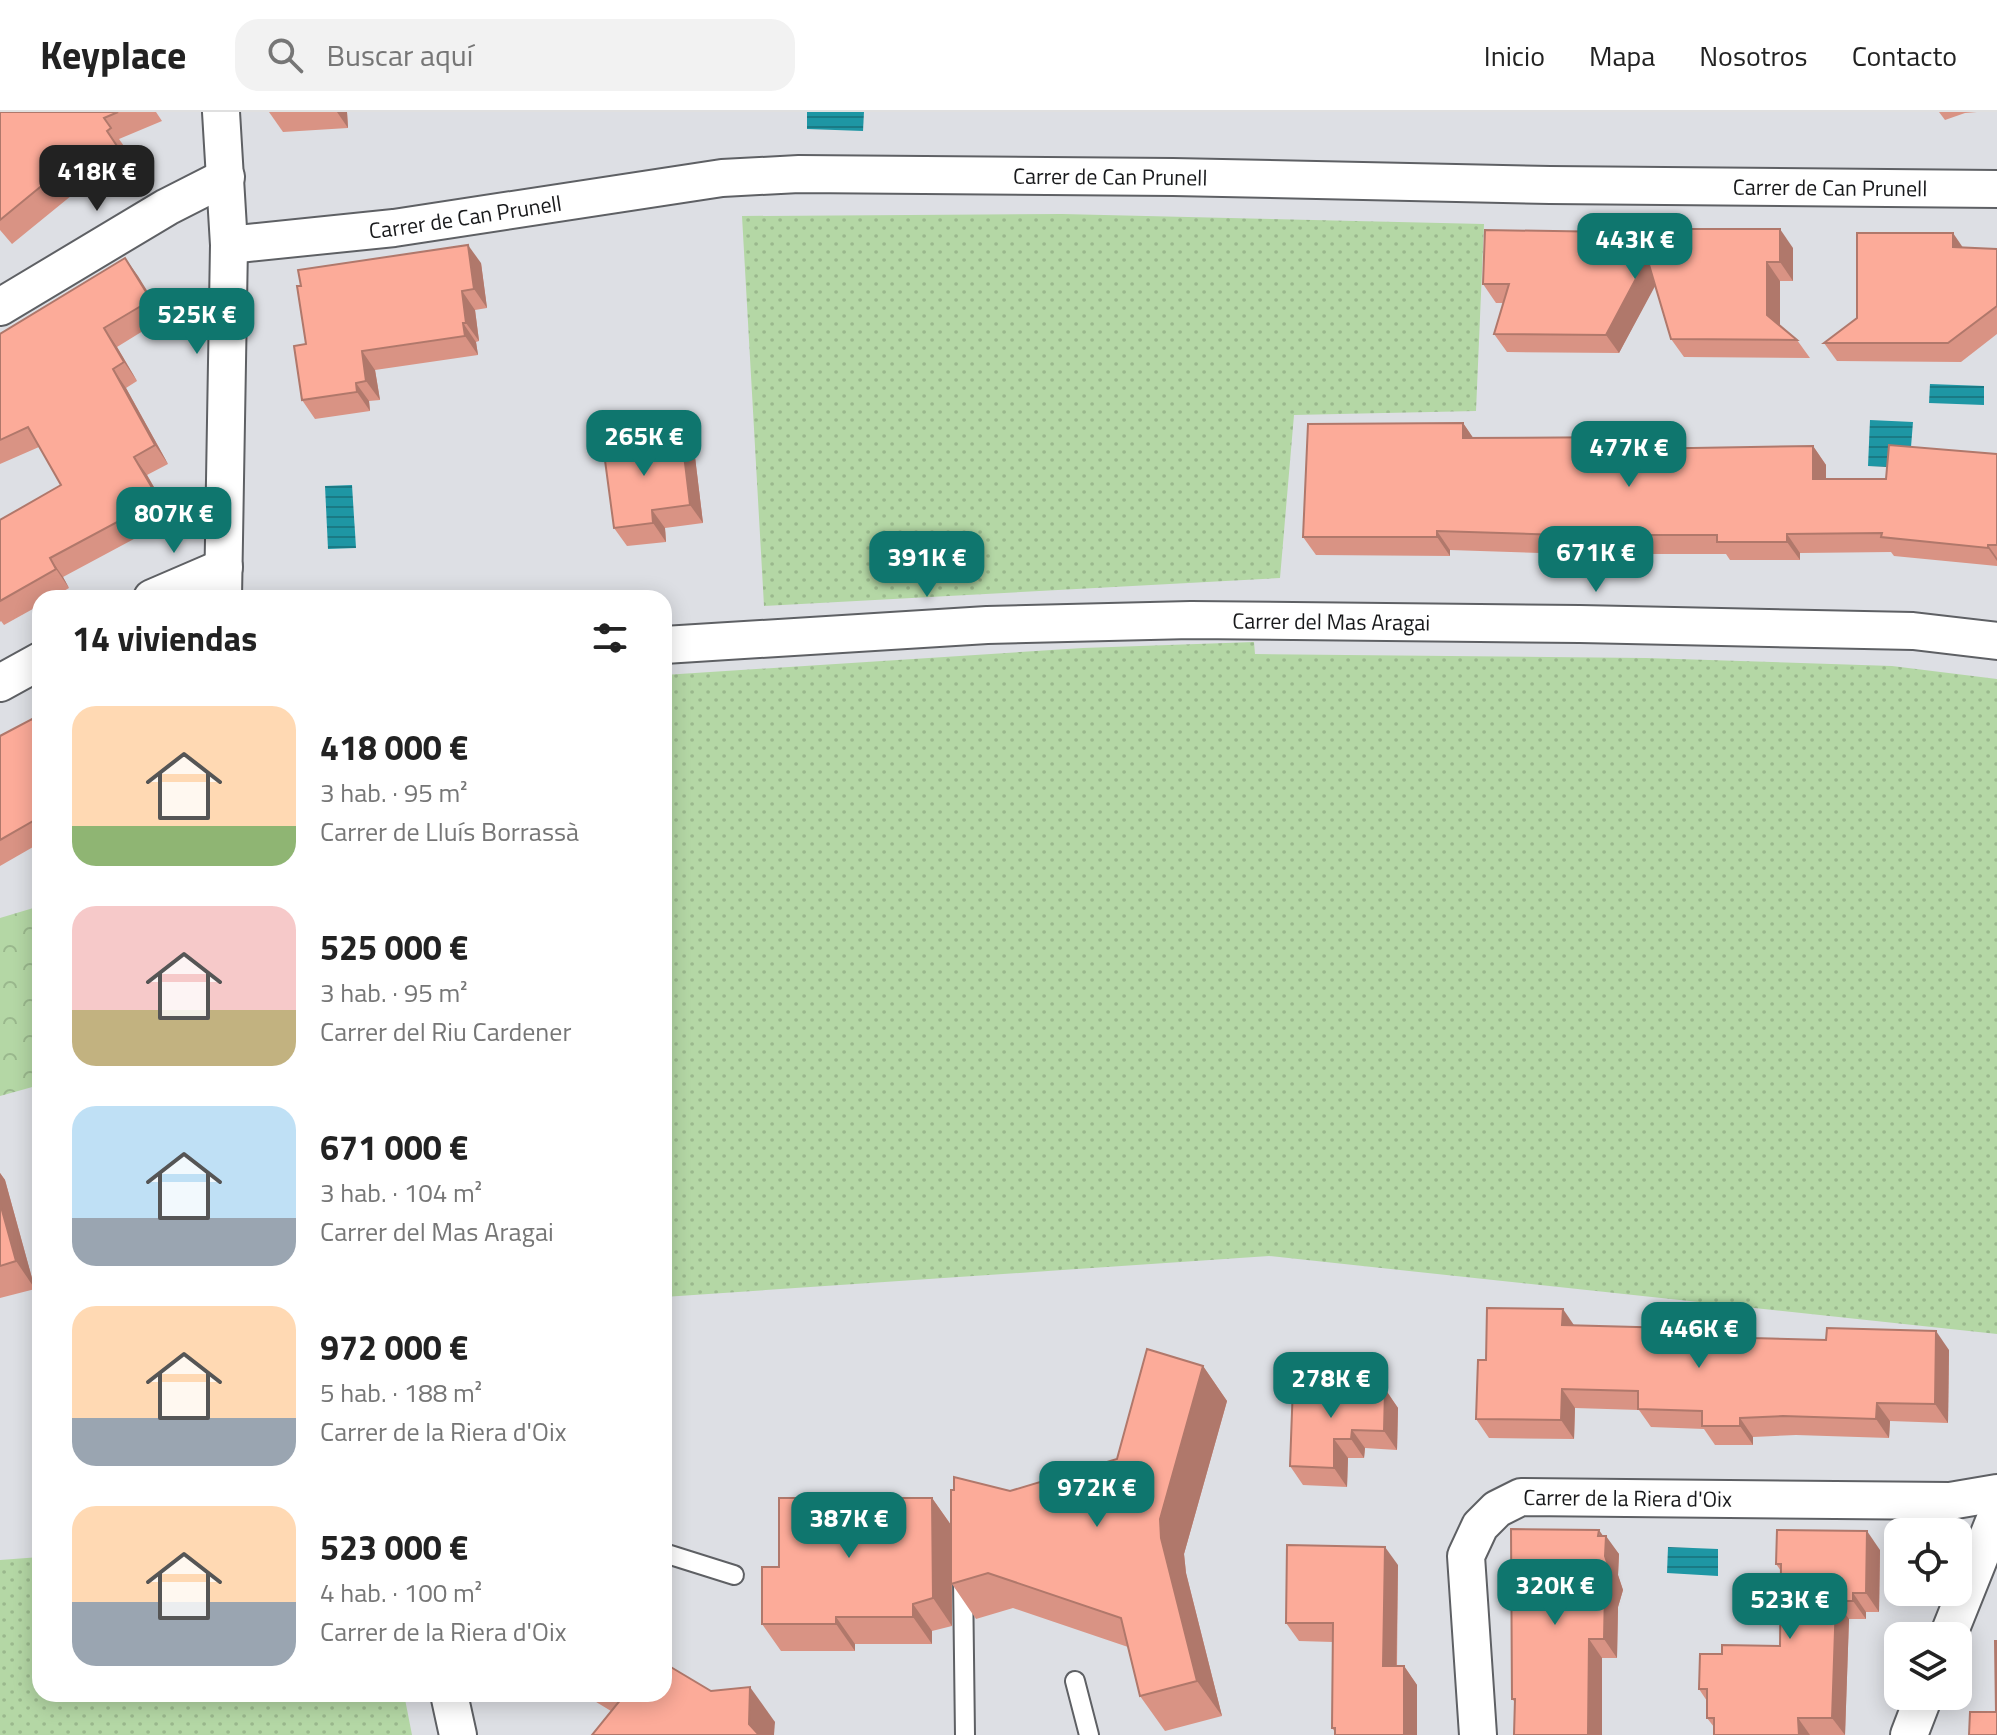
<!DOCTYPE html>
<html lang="es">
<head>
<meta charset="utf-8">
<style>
  body { margin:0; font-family:"Titillium Web",sans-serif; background:#f2f2f2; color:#222; height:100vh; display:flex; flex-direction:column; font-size:30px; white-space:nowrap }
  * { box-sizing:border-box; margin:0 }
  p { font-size:26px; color:#767676 }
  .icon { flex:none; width:44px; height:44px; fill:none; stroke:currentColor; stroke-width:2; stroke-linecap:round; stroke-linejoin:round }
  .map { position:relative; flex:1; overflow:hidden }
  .panel { position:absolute; left:32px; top:478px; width:640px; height:1112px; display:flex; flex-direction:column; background:#fff; border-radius:24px; box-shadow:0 4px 20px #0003 }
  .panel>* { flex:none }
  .tools { position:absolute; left:1884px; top:1406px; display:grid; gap:16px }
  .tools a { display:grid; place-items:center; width:88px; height:88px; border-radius:16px; background:#fff; box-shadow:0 4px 20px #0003; font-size:40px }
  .price { position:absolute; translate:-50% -68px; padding:0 18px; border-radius:16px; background:#0f766e; color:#fff; font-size:26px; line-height:52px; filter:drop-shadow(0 2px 4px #0008) }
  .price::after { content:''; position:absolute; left:50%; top:48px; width:24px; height:18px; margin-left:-12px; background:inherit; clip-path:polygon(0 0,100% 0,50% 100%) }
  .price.on { background:#222; color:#fff }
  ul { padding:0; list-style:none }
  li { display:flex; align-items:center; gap:24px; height:200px; padding:0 40px }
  li span { display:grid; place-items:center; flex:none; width:224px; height:160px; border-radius:24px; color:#555 }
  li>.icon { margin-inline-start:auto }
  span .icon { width:96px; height:96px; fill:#fffc; stroke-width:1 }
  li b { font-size:34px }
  h2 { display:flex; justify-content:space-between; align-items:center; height:96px; padding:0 40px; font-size:34px }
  header { display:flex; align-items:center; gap:48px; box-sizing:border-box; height:112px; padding:0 40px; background:#fff; border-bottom:2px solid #e0e0e0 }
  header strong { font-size:38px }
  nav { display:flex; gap:44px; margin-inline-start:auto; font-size:28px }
  .search { width:560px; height:72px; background:#f2f2f2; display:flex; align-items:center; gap:20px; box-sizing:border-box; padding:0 28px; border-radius:24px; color:#767676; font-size:30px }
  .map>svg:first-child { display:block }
  .grass { fill:url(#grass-dots) }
  .forest { fill:url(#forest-crowns) }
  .water { fill:url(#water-rules) }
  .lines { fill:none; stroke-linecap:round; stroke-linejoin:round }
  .service-casing { stroke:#5e6064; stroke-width:22 }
  .minor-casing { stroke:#5e6064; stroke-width:40 }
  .service { stroke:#fff; stroke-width:18 }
  .minor { stroke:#fff; stroke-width:36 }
  .wall { fill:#d99384 }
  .shaded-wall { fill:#b0786b }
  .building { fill:#fcab99; stroke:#b0786b; stroke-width:2 }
  .labels { text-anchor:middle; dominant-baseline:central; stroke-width:8; stroke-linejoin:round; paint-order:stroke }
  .street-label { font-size:22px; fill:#191a1c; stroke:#dddfe4 }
</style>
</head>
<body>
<header>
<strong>Keyplace</strong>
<div class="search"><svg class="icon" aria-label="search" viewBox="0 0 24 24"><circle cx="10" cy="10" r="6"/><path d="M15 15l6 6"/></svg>Buscar aquí</div>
<nav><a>Inicio</a><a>Mapa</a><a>Nosotros</a><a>Contacto</a></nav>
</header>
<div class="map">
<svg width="1997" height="1623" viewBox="0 0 1997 1623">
  <defs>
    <pattern id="grass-dots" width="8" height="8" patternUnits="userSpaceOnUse" patternTransform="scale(2)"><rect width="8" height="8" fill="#b4d7a5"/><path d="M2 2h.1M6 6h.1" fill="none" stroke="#9ab88d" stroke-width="1.8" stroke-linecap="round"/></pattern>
    <pattern id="forest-crowns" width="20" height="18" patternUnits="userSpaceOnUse" patternTransform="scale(2)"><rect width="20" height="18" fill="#b4d7a5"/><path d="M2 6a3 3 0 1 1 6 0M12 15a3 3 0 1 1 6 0" fill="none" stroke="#9ab88d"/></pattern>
    <pattern id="water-rules" width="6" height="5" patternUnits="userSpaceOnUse" patternTransform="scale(2)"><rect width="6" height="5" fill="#1e96a4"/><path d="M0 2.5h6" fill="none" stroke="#1a7a85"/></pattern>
  </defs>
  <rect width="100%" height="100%" fill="#dddfe4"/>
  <!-- grass -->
  <g class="grass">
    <path d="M1062 102 1484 112 1476 299 1294 303 1280 466 764 494 742 104Z"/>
    <path d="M1254 530 1255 542 1646 546 1892 554 1997 567V1222L1269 1144 664 1185V563L1083 536Z"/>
    <path d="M40 1445V1582H404L412 1623H0V1448Z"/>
  </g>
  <!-- forest -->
  <path class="forest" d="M40 794V970L36 974 0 984V806Z"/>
  <!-- water -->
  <g class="water">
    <path d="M807 0H864L863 19 807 17Z"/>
    <path d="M1930 272 1984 274V293L1929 291Z"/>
    <path d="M1870 308 1913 310 1911 335 1889 334 1888 355 1868 354Z"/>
    <path d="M352 373 356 436 328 437 325 374Z"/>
    <path d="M1668 1435 1718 1437V1464L1667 1461Z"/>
  </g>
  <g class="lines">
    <!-- service casing -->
    <g class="service-casing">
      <g id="service">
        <path d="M664 1441 734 1463"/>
        <path d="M963 1466 965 1623"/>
        <path d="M1075 1569 1089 1623"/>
      </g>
    </g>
    <!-- minor casing -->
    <g class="minor-casing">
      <g id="minor">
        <path d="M221 0 229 133 223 486"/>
        <path id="s1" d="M229 133 394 116 722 66 799 62 1173 65 1550 73 1997 77"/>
        <path d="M0 195 167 95 226 65"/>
        <path d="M152 486 224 455"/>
        <path id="s2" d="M664 533 987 513 1191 508 1580 512 1913 519 1997 529"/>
        <path d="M0 571 40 549"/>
        <path d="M1948 1524 1997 1402"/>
        <path d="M449 1582 458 1623"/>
        <path id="s3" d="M1478 1623 1466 1444 1480 1414 1497 1397 1521 1385 1950 1389 1997 1381"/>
        <path d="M1909 1623 1924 1584"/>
      </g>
    </g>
    <!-- service -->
    <use href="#service" class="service"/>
    <!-- minor -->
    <use href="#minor" class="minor"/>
  </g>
  <!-- wall -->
  <g class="wall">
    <path d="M0 0H156L162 9 119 27 126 37 122 40 135 61 104 82 93 66 12 132 0 118Z"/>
    <path d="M269 0H347L348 16 283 20Z"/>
    <path d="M1939 0H1977L1965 1 1945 8Z"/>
    <path d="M1793 136V169H1780V214L1797 228 1810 246 1684 245 1671 227 1655 173 1619 241 1507 240 1494 222 1504 191H1496L1483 172Z"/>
    <path d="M1964 136 1997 137V222L1961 250 1837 249 1824 231 1857 206Z"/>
    <path d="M125 146 164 206 117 235 137 269 126 276 168 352 147 363 167 398 160 413 63 465 69 476 52 486H40V493L4 513 1 509 0 510V408L61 373 39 335 0 352V222Z"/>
    <path d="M481 151 487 196 475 198 479 229 476 230 478 243 375 258 380 288 369 289 370 299 315 307 302 288 306 232Z"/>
    <path d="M1463 311 1473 326 1642 337 1813 334 1826 353V367H1886L1997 342V454L1894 444 1891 440 1800 441V448H1730L1726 442H1574L1450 438V444L1316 443 1303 425Z"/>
    <path d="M645 321 652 330 695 345 703 411 665 416 666 430 627 434 614 416Z"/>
    <path d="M32 607 40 618V731L0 754V624Z"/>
    <path d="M0 1061 5 1068 35 1177 0 1186Z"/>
    <path d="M1574 1213 1678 1224 1752 1223 1755 1227 1949 1238 1948 1311 1890 1309 1889 1326 1796 1323 1753 1325V1333H1715L1704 1317 1651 1315 1639 1298 1575 1296 1574 1327 1489 1326 1476 1307 1486 1248Z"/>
    <path d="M1203 1254 1227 1289 1184 1442 1186 1461 1222 1604 1165 1619 1140 1584 1128 1535 1013 1496 976 1507 952 1472V1514L932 1519V1532H855V1539H781L762 1512 779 1455 932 1386 951 1413 954 1378 1010 1379 1117 1347Z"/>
    <path d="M1385 1277 1398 1296 1397 1338 1365 1336 1364 1346H1348L1347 1375 1303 1373 1290 1354Z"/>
    <path d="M1603 1424 1619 1442 1618 1463 1623 1478 1618 1495 1617 1546H1602L1515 1590 1512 1587Z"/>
    <path d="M1880 1438 1879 1500H1866V1507H1849L1845 1623H1714V1615L1707 1606V1589L1699 1577 1722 1542 1780 1534 1781 1459 1776 1452Z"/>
    <path d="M1398 1453 1397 1554H1404L1417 1573V1623H1335V1620L1332 1616 1333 1530 1299 1529 1286 1511Z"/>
    <path d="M711 1579 775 1610 611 1599 583 1582H664Z"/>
  </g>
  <!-- shaded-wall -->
  <g class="shaded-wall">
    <path d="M337 0H347L348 16Z"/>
    <path d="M1780 117 1793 136V169L1780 150Z"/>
    <path d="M1953 121 1966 140 1953 135Z"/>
    <path d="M468 133 481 151 487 196 474 177Z"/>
    <path d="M125 146 138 164 164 206 151 188Z"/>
    <path d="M1647 146 1660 165 1619 241 1606 223Z"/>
    <path d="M1767 150 1780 169V222L1767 203Z"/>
    <path d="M462 179 475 198 479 229 466 211Z"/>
    <path d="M463 211 476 230 478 243 465 224Z"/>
    <path d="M104 216 117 235 137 269 124 250Z"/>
    <path d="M362 239 375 258 380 288 366 269Z"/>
    <path d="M113 257 126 276 168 352 155 333Z"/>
    <path d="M356 271 369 289 370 299 357 280Z"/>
    <path d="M1463 311 1476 330 1463 326Z"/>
    <path d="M1634 325 1647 343 1634 337Z"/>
    <path d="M682 326 695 345 703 411 690 393Z"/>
    <path d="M1813 334 1826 353V386L1813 367Z"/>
    <path d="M134 345 147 363 167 398 160 413 147 394Z"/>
    <path d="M652 398 665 416 666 430 653 411Z"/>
    <path d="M1437 419 1450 438V444L1437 425Z"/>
    <path d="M1787 422 1800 441V448L1787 430Z"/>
    <path d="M1988 433 1997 446V449L1988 436Z"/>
    <path d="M50 446 63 465 69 476 56 457Z"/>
    <path d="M0 1061 5 1068 35 1177 16 1149 0 1091Z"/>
    <path d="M1563 1197 1576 1216 1562 1213Z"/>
    <path d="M1936 1219 1949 1238 1948 1311 1935 1292Z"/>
    <path d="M1203 1254 1227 1289 1184 1442 1186 1461 1222 1604 1197 1569 1161 1426 1160 1407Z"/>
    <path d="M1385 1277 1398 1296 1397 1338 1384 1319Z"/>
    <path d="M1562 1277 1575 1296 1574 1327 1561 1308Z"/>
    <path d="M1877 1291 1890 1309 1889 1326 1876 1307Z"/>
    <path d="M1740 1306 1753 1325V1333L1740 1314Z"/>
    <path d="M1352 1318 1365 1336 1364 1346 1351 1327Z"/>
    <path d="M1334 1327 1348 1346 1347 1375 1334 1356Z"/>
    <path d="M932 1386 951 1413 952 1514 933 1486Z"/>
    <path d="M1599 1418 1606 1428V1424L1619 1442 1618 1463 1623 1478 1618 1495 1617 1546 1604 1527Z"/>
    <path d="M1867 1419 1880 1438 1879 1500 1866 1481Z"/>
    <path d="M1385 1435 1398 1453 1396 1573 1383 1554Z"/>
    <path d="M1853 1481 1866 1500V1507L1853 1489Z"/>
    <path d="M1836 1489 1849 1507 1845 1623 1832 1606Z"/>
    <path d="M913 1492 932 1519V1532L913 1505Z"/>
    <path d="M836 1505 855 1532V1539L836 1512Z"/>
    <path d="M1589 1527 1602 1546V1623H1588Z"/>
    <path d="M1404 1554 1417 1573V1623H1404Z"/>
    <path d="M750 1575 775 1610 774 1623H757L749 1612Z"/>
    <path d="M1798 1606 1810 1623H1799Z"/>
  </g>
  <!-- building -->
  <g class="building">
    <path d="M0 0H118L104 6 111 16 107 19 121 40 90 61 78 44 0 108Z"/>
    <path d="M1674 117H1780V150H1767V203L1797 228 1671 227 1647 146 1606 223 1494 222 1509 172H1483L1485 118 1674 121Z"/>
    <path d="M1857 121H1953V135L1997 137V194L1948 231H1824L1857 206Z"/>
    <path d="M468 133 474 177 462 179 466 211H463L465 224 362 239 366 269 356 271 357 280 302 288 294 234 306 232 297 174H301L298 158Z"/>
    <path d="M125 146 151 188 104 216 124 250 113 257 155 333 134 345 154 379 147 394 50 446 56 457 0 489V408L61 373 28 315 0 328V222Z"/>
    <path d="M1463 311V326L1634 325V337L1813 334V367H1886L1889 333 1997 342V433H1988V436L1881 425 1882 421 1787 422V430H1717V423H1561L1437 419V425H1303L1308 312Z"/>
    <path d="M645 321 646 331 682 326 690 393 652 398 653 411 614 416 602 326Z"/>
    <path d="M32 607 40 621V705L0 728V624Z"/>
    <path d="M0 1091 16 1149 0 1154Z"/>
    <path d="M1487 1196 1563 1197 1562 1213 1673 1216 1672 1224 1752 1223V1226L1826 1228 1827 1216 1936 1219 1935 1292 1877 1291 1876 1307 1783 1304 1740 1306V1314H1702V1299L1638 1297V1279L1562 1277 1561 1308 1476 1307 1478 1248H1486Z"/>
    <path d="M1147 1237 1203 1254 1160 1407 1161 1426 1197 1569 1140 1584 1121 1506 988 1461 951 1472V1378H954V1365L1010 1379 1117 1347Z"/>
    <path d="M1293 1273 1385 1277 1384 1319 1352 1318 1351 1327H1334V1356L1290 1354Z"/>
    <path d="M779 1386H932L933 1486 913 1492V1505H836V1512H762V1455H779Z"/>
    <path d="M1511 1417 1599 1418 1598 1424H1606L1605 1444 1610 1459 1605 1477 1604 1527H1589L1588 1623H1514L1515 1587H1512Z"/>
    <path d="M1777 1418 1867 1419 1866 1481H1853V1489H1836L1832 1606H1798L1799 1623H1714V1606H1707V1577H1699L1700 1542H1722V1533L1780 1534 1781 1452H1776Z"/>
    <path d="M1287 1433 1385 1435 1383 1554H1404V1623H1335V1616H1332L1333 1511H1286Z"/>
    <path d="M1995 1529H1997V1623H1969L1970 1600H1996Z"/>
    <path d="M664 1551 711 1579 750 1575 749 1612 759 1623H592L622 1586 616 1582H664Z"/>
  </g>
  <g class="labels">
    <!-- street labels -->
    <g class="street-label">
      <text stroke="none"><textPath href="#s1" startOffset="886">Carrer de Can Prunell</textPath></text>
      <text stroke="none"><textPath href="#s1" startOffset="1606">Carrer de Can Prunell</textPath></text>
      <text stroke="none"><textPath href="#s1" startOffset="238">Carrer de Can Prunell</textPath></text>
      <text stroke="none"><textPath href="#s2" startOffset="668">Carrer del Mas Aragai</textPath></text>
      <text stroke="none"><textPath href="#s3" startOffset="370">Carrer de la Riera d'Oix</textPath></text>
    </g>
  </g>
</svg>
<div class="tools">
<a><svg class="icon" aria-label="locate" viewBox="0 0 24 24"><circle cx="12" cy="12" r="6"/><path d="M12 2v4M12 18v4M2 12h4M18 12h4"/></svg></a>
<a><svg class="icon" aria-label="layers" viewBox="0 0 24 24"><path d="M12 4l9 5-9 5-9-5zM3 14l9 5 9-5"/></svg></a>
</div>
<b class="price on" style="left:97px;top:101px">418K €</b>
<b class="price" style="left:1635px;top:169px">443K €</b>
<b class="price" style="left:197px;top:244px">525K €</b>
<b class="price" style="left:644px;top:366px">265K €</b>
<b class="price" style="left:1629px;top:377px">477K €</b>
<b class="price" style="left:174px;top:443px">807K €</b>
<b class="price" style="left:1596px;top:482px">671K €</b>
<b class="price" style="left:927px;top:487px">391K €</b>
<b class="price" style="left:1699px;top:1258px">446K €</b>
<b class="price" style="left:1331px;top:1308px">278K €</b>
<b class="price" style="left:1097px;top:1417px">972K €</b>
<b class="price" style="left:849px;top:1448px">387K €</b>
<b class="price" style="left:1555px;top:1515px">320K €</b>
<b class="price" style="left:1790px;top:1529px">523K €</b>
<section class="panel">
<h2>14 viviendas<svg class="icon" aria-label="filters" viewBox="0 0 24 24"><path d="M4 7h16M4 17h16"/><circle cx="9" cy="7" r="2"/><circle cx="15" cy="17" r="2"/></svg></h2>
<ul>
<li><span style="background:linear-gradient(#ffd9b3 75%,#8fb573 0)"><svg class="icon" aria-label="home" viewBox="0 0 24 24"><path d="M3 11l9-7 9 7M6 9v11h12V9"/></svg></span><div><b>418 000 €</b><p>3 hab. · 95 m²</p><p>Carrer de Lluís Borrassà</p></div></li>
<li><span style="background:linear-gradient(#f6c9c9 65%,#c2b280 0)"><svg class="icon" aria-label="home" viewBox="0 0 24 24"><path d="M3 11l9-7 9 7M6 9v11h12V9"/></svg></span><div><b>525 000 €</b><p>3 hab. · 95 m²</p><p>Carrer del Riu Cardener</p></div></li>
<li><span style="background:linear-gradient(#bfe0f5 70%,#9aa5b1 0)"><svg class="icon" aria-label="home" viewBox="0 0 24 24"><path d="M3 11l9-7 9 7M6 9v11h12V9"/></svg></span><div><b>671 000 €</b><p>3 hab. · 104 m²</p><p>Carrer del Mas Aragai</p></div></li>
<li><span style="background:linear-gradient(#ffd9b3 70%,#9aa5b1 0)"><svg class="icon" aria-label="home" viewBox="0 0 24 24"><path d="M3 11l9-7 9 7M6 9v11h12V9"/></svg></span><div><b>972 000 €</b><p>5 hab. · 188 m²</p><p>Carrer de la Riera d'Oix</p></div></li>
<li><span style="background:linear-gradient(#ffd9b3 60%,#9aa5b1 0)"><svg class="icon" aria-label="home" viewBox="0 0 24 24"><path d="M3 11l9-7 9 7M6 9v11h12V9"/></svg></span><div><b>523 000 €</b><p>4 hab. · 100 m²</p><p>Carrer de la Riera d'Oix</p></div></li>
</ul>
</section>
</div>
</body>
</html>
